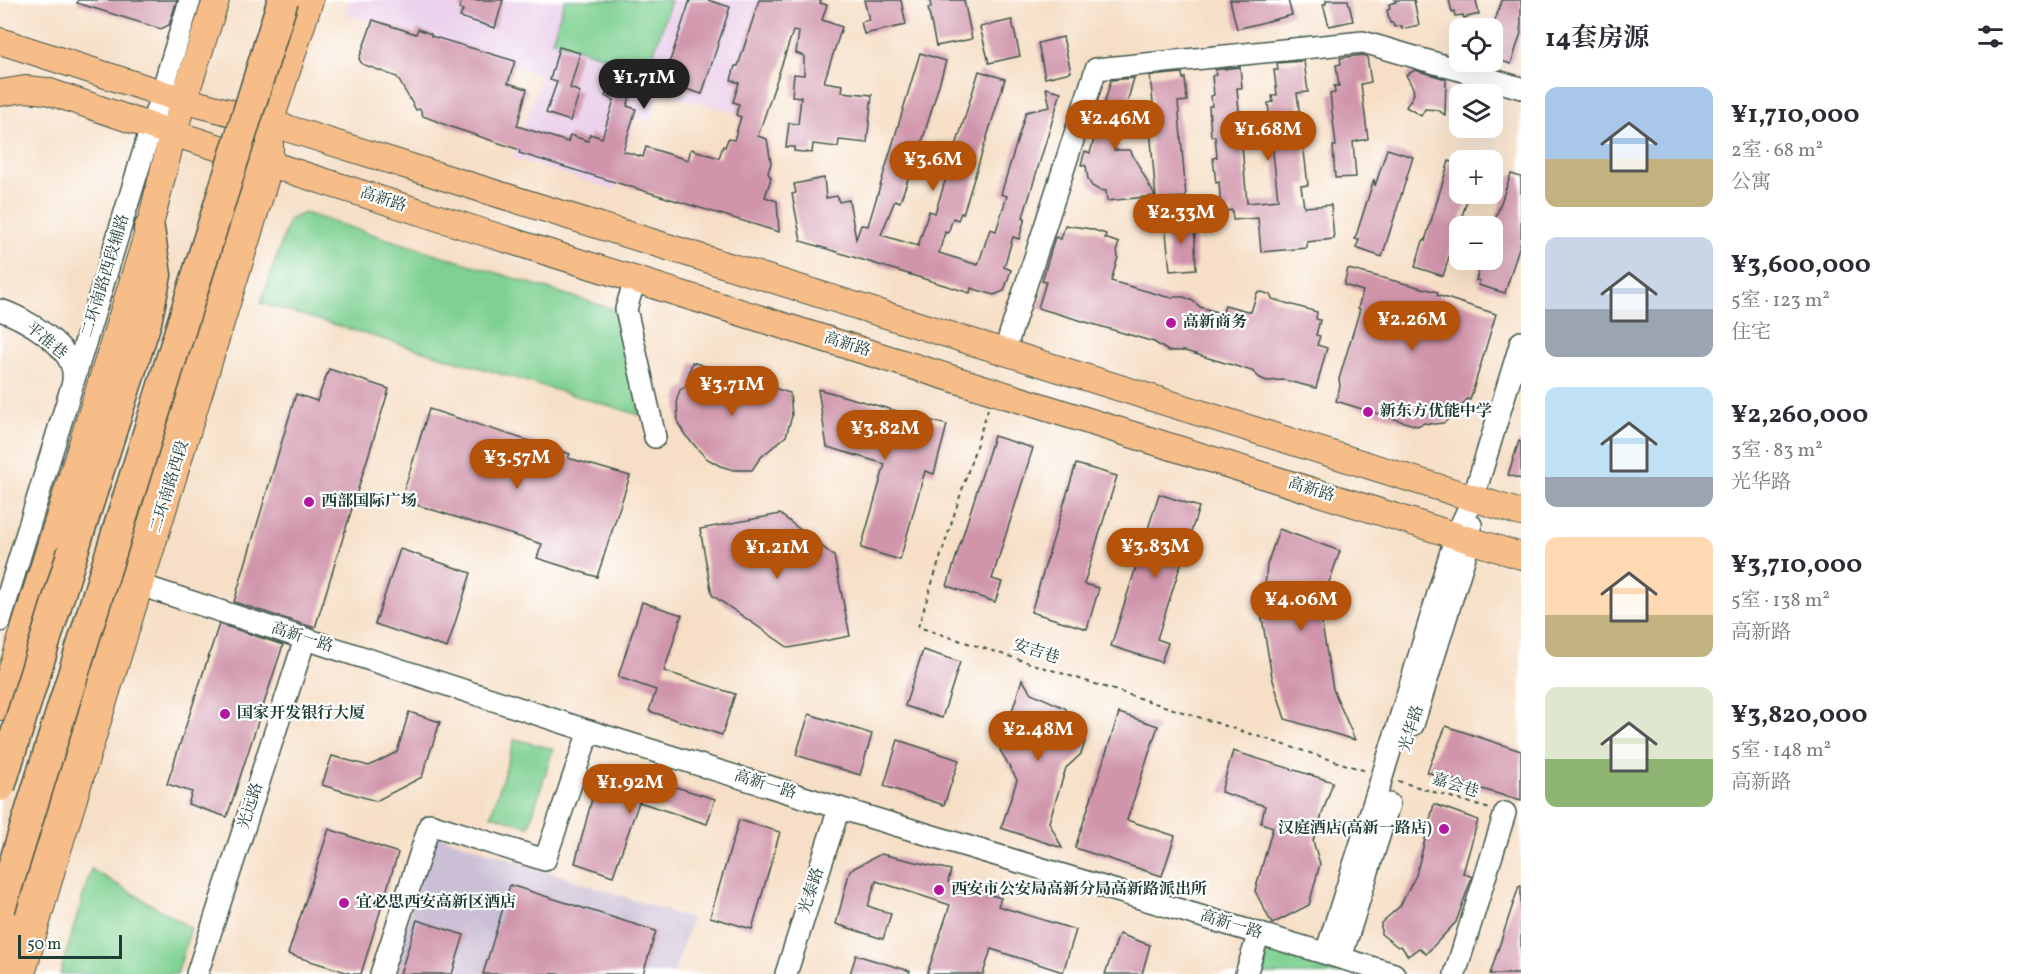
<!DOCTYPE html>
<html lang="zh">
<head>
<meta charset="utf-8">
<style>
  body { margin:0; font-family:Vollkorn,"Noto Serif SC",serif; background:#f2f2f3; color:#2b2b33; height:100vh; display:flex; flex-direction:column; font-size:22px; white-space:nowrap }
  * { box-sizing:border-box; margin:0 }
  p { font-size:20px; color:#7c7c81 }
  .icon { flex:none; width:33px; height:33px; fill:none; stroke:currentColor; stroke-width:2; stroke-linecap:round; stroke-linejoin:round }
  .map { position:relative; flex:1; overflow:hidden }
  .panel { display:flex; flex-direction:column; background:#fff; width:510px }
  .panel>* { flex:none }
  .tools { position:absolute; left:1449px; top:18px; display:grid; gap:12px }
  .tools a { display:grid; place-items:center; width:54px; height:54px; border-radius:12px; background:#fff; box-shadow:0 6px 24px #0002; font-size:30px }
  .scale { position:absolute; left:18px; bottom:15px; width:104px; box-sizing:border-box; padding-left:6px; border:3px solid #1f3d34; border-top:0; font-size:16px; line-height:21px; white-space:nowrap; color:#1f3d34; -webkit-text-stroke:4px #fff; paint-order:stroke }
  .price { position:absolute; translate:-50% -51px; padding:0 14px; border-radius:21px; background:#b45309; color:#fff; font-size:20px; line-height:39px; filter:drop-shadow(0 2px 3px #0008) }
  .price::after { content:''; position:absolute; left:50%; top:36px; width:18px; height:14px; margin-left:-9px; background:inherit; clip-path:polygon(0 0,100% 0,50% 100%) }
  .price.on { background:#222; color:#fff }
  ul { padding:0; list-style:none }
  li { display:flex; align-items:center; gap:18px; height:150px; padding:0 24px }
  li span { display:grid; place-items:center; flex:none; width:168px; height:120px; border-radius:12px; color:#555 }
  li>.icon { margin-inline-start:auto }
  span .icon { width:72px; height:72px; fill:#fffc; stroke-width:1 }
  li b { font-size:26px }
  h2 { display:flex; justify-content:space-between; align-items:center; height:72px; padding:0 24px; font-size:26px }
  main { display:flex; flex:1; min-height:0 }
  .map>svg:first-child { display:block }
  .built { fill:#ebd1eb }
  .industrial { fill:#cbbfd5 }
  .green { fill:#7fd192; stroke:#4f8763; stroke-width:1.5 }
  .building { fill:#d095ab; fill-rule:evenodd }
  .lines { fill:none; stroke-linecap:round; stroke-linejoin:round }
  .minor-casing { stroke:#3f554a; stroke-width:24 }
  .major-casing { stroke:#3f554a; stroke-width:28 }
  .highway-casing { stroke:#3f554a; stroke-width:33 }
  .path { stroke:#3f554a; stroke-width:2; stroke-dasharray:4.5 4.5; stroke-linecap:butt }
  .minor { stroke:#fff; stroke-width:21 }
  .major { stroke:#f7bd88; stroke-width:26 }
  .highway { stroke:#f7bd88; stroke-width:30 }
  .highway-bridge-casing { stroke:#3f554a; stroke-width:33; stroke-linecap:butt }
  .highway-bridge { stroke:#f7bd88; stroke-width:30 }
  .poi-dot { fill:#b5179e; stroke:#fff; stroke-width:2 }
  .labels { text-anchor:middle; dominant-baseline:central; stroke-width:4.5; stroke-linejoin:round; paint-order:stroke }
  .street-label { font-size:16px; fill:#1f3d34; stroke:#fff }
  .poi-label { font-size:16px; font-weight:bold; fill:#1f3d34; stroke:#fff; text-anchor:start }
</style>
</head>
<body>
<main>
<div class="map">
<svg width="1521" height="974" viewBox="0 0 1521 974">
  <rect width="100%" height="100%" fill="#fff"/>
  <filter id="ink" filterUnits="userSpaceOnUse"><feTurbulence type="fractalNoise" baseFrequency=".0167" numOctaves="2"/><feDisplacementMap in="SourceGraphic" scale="12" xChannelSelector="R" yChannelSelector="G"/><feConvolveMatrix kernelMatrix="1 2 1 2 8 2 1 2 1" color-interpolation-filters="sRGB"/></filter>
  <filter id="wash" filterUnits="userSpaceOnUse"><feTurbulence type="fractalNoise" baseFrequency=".008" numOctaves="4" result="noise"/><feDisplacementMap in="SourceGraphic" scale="24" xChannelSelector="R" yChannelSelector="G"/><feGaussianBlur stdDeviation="1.35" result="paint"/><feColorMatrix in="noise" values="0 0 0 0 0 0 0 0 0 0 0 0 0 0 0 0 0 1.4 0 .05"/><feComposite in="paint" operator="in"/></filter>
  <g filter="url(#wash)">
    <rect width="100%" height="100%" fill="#f6dfc6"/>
    <!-- built -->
    <path class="built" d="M349 0H799L763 120 659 92 650 121 636 117 615 190 513 158 541 75 344 14Z"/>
    <!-- industrial -->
    <path class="industrial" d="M434 834 691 919 674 974H391Z"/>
    <!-- green -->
    <g class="green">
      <path d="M565 0H671L648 71 552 40Z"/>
      <path d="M304 213 616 310 640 415 261 303 289 220Z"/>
      <path d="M515 739 553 749 529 826 491 815Z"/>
      <path d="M91 869 191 928 177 974H60Z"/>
      <path d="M1268 951 1342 974H1261Z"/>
    </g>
    <g id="blocks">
      <!-- building -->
      <g class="building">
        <path d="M78 0H177L169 25 161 29 77 3Z"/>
        <path d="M462 0H503L495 28 460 17 463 10 459 9Z"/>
        <path d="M690 0H708L730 7 702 94 663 82Z"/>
        <path d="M759 0H821L820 3 827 5 822 20 842 27 824 82 843 85 842 92 872 95 867 143 839 140 838 147 813 144 812 153 794 151V147H786L789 123 798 124 801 97 792 96 794 74 804 75V56L796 53 799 32 793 31 758 136 767 139 771 163 768 173 771 178 765 197 777 201 779 232 519 153 520 150 454 128 423 116 420 109 416 110 397 77 362 64 359 59 373 20 416 34 418 29 431 34V36L515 61 508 83 527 89 517 126 568 142 570 135 588 141 590 134 602 138 614 100 605 96 616 65 638 73 627 106 636 109 623 151 643 157 646 147 688 160 691 149 719 158 723 146 725 147 728 139 734 140 741 117 736 115 739 104 733 102 739 83 731 80 735 66H738Z"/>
        <path d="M864 0H901L906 25 864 34 861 22 869 20Z"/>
        <path d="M930 0H964L972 39 936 46 928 8H931Z"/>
        <path d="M1230 0H1288L1292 15 1237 29Z"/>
        <path d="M1326 0H1348L1353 21 1329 26 1323 4H1326Z"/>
        <path d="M1395 0H1414L1419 25 1402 29V26L1394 27 1393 23H1390L1387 10 1390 9 1389 4 1396 2Z"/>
        <path d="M1449 0H1476L1479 14 1464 18 1463 15 1455 16 1454 11 1452 12Z"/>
        <path d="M1502 0H1521V33L1511 64 1492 58V29Z"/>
        <path d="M1012 20 1020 56 989 63 980 27Z"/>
        <path d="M1063 37 1071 72 1045 78 1038 43Z"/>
        <path d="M559 47 580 53 570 88 580 92 570 121 546 113 557 82 550 80Z"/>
        <path d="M920 53 946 61 920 149 952 159 979 71 1005 79 963 214 961 213 958 220 953 218 948 233 945 232 939 253 978 265 990 229 996 231 1007 196 1001 194 1026 112 1050 107 1046 88 1061 92 1023 217 1025 218 1019 239 1013 237 1004 267 1011 270 1004 291 994 295 971 288 970 293 801 241 792 194 796 193 794 184 824 178 826 198 837 196 839 202 849 200 856 239 861 225 868 226ZM913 165 947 175 935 213 929 211 918 246 881 235 895 200 900 202Z"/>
        <path d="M1362 55 1367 57 1371 82 1361 84 1368 139 1353 142 1356 177 1335 178 1333 146H1336L1330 94 1335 93 1334 86H1339L1336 65 1341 64 1340 58Z"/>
        <path d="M1304 61 1308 92 1297 93 1308 185 1301 186 1304 207 1331 205 1334 239 1307 242V248L1261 252 1258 218 1233 220 1232 210 1221 212 1219 182 1216 183 1213 158 1217 157 1215 136H1211L1209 106H1212L1211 96 1214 95 1212 76 1216 75 1215 70 1240 67 1242 88H1237L1247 203 1278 200 1268 103 1273 102 1272 96 1277 95 1274 70H1278L1277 63Z"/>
        <path d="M1415 70 1446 79 1445 115 1438 110 1425 109 1421 116 1406 107 1414 94 1413 88 1406 75Z"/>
        <path d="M1182 73 1183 79 1185 78 1187 101 1178 102 1186 197 1156 199 1148 104 1153 103 1150 76Z"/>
        <path d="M1134 78 1114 150H1130L1155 196 1107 201 1106 191 1099 190 1092 186 1088 179 1086 166 1081 165 1085 151 1090 153 1111 80Z"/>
        <path d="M1387 149 1413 157 1382 257 1356 248 1359 240 1355 239 1374 179 1375 186Z"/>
        <path d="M1449 161 1460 165V194H1469L1443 276 1415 267 1423 241H1425Z"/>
        <path d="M1511 174 1521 177V241L1505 293 1478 285 1480 281 1476 280 1481 264 1484 265 1485 260 1492 262V228Z"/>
        <path d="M1194 220 1196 269 1170 271 1165 223Z"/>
        <path d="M1065 225 1091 229 1106 234 1105 238 1119 243 1117 249 1118 257 1111 281 1167 297H1184L1193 301 1200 307 1223 314 1225 305 1251 312 1257 293 1262 292 1271 295 1272 299 1317 312 1316 319 1320 320 1316 335 1320 336 1317 345 1327 348 1316 388 1284 380 1267 381 1260 378 1252 371 1185 351H1168L1154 342 1038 308 1046 282 1042 281 1053 244 1055 237 1061 239Z"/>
        <path d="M1348 269 1438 292 1437 295 1496 314 1470 400 1467 399 1455 415 1443 423 1434 424 1424 423 1417 426 1336 401 1340 386 1339 379 1360 309 1358 308 1363 291 1344 285Z"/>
        <path d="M692 362 790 393 792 416 786 436 760 458 752 470H734L720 466 706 458 685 435 678 423 677 398 680 390 686 386Z"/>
        <path d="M329 369 389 389 315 628 234 602 296 394 317 401Z"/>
        <path d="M818 389 947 425 934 474 925 471 900 560 861 548 885 464 827 447Z"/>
        <path d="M429 409 570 454 568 458 630 476 597 577 537 558 542 544 401 500Z"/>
        <path d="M994 436 1033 448 992 579 1002 582 995 602 947 586Z"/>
        <path d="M1519 441 1521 442V479L1508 475Z"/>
        <path d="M1076 464 1117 476 1084 584 1099 588 1087 629 1031 612Z"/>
        <path d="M1159 494 1199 507 1157 639 1168 643 1161 662 1111 646Z"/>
        <path d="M780 514 834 556 850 636 789 648 712 595 700 529Z"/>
        <path d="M1279 529 1340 551 1327 588 1322 625 1333 689 1355 740 1285 719 1272 677 1262 618 1267 565Z"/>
        <path d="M400 549 471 573 447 648 375 624Z"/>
        <path d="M642 602 682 615 664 671 735 694 722 735 649 711 656 690 618 677Z"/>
        <path d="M219 624 283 645 227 817 188 804 192 792 167 784Z"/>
        <path d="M923 650 960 662 942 718 905 706Z"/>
        <path d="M1022 679 1031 693 1065 708 1082 728 1085 742 1081 754 1066 768 1049 822 1062 848 1001 828 1017 780 1000 750Z"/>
        <path d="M409 712 440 722 422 777 376 801 322 785 332 756 369 766 397 752Z"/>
        <path d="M1119 713 1158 726 1127 820 1175 836 1162 876 1075 848Z"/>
        <path d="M809 714 872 734 860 775 796 755Z"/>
        <path d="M1446 726 1521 751V801L1427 772Z"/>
        <path d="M898 740 959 760 944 805 884 786Z"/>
        <path d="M1233 751 1333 782 1313 841 1320 864 1309 905 1272 924 1255 891 1273 827 1261 823 1265 806 1221 792Z"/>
        <path d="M617 769 715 799 707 824 639 802 613 876 575 863 597 780Z"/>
        <path d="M1434 804 1478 820 1463 873 1472 877 1456 922 1426 954 1419 948 1408 956 1401 946 1398 947 1381 934V923L1400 906 1416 875Z"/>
        <path d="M739 820 780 832 752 929 710 917Z"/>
        <path d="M329 829 398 853 361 974H352L288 954Z"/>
        <path d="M881 854 951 870 948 882 1001 898 998 906 1076 930 1063 972 991 949 983 974H927L950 905 876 881 868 906 891 914 883 939 836 924 850 870Z"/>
        <path d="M510 885 656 931 643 974H483Z"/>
        <path d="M1519 886H1521V974H1490Z"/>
        <path d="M417 920 464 935 452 974H400Z"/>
        <path d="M1119 934 1150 945 1142 974H1105Z"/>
        <path d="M856 955 910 971 909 974H850Z"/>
      </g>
    </g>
  </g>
  <g filter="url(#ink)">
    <use href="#blocks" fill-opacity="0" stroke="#3f554a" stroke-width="1.5"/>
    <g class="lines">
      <!-- minor casing -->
      <g class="minor-casing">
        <g id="minor">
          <path d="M635 280 626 309 655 437"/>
          <path d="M0 310C25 318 77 348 73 379"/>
          <path d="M1004 353 1096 69 1363 42 1521 88"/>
          <path d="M140 585 589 731 839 808 1394 974"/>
          <path d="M0 621 190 0"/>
          <path d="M1413 725 1470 540 1471 525"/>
          <path d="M1326 953 1382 777 1456 535 1473 499 1521 342"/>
          <path d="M1341 958 1389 804"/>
          <path d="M197 974 305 639"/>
          <path d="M381 974 430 824 545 860 589 731"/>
          <path d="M786 974 839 808"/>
          <path d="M1246 974 1259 933"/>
          <path d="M1455 974 1505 813"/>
        </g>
      </g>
      <!-- major casing -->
      <g class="major-casing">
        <g id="major">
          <path d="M0 41 183 100 270 123 1521 513"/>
          <path d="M0 93 25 89 47 91 138 122 489 234 1521 556"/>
          <path d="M0 707 149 229 173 133 216 0"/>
          <path d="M22 974 53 866 270 164V123L310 0"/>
        </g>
      </g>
      <!-- highway casing -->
      <g class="highway-casing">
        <g id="highway">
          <path d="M73 551 146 322 156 275 149 229"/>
          <path d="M0 970 253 159"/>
        </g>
      </g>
      <!-- path -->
      <g class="path">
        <path d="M988 409 918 627 1366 771"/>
        <path d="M1398 781 1490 809"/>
      </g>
      <!-- minor -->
      <use href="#minor" class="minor"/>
      <!-- major -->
      <use href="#major" class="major"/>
      <!-- highway -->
      <use href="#highway" class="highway"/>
      <!-- highway-bridge casing -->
      <g class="highway-bridge-casing">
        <g id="highway-bridge">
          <path d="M0 786 73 551"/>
          <path d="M0 909 283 0"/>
        </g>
      </g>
      <!-- highway-bridge -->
      <use href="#highway-bridge" class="highway-bridge"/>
    </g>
  </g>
  <!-- markers -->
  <g class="poi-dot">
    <circle cx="1171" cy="323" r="6"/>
    <circle cx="1368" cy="412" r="6"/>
    <circle cx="309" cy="502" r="6"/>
    <circle cx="225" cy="714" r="6"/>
    <circle cx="1444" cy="829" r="6"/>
    <circle cx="939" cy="890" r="6"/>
    <circle cx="344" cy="903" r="6"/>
  </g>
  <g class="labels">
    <!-- street labels -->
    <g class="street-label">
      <text transform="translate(383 200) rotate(18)">高新路</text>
      <text transform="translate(106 276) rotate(-73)">二环南路西段辅路</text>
      <text transform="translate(46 341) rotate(40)">平准巷</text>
      <text transform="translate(847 345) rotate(17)">高新路</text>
      <text transform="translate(170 487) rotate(-73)">二环南路西段</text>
      <text transform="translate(1311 490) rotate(17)">高新路</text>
      <text transform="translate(302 638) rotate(18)">高新一路</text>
      <text transform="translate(1036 652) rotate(18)">安吉巷</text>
      <text transform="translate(1412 729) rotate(-73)">光华路</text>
      <text transform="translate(765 785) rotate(17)">高新一路</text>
      <text transform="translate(1455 786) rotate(17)">嘉会巷</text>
      <text transform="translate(251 806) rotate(-72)">光远路</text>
      <text transform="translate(812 891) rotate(-72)">光泰路</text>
      <text transform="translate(1231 925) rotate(17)">高新一路</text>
    </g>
    <!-- poi labels -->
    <g class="poi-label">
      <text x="1183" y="323">高新商务</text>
      <text x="1380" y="412">新东方优能中学</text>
      <text x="321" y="502">西部国际广场</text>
      <text x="237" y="714">国家开发银行大厦</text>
      <text x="1432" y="829" text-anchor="end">汉庭酒店(高新一路店)</text>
      <text x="951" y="890">西安市公安局高新分局高新路派出所</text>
      <text x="356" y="903">宜必思西安高新区酒店</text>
    </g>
  </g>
</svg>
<div class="tools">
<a><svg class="icon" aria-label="locate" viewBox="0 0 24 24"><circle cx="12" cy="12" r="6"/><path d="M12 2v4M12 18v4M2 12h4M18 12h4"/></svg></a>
<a><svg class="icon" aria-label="layers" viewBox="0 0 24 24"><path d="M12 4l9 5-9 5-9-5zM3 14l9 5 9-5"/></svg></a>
<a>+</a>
<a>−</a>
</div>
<div class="scale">50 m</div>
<b class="price on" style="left:644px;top:110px">¥1.71M</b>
<b class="price" style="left:1115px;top:151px">¥2.46M</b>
<b class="price" style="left:1268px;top:162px">¥1.68M</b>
<b class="price" style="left:933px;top:192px">¥3.6M</b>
<b class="price" style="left:1181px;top:245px">¥2.33M</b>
<b class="price" style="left:1412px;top:352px">¥2.26M</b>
<b class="price" style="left:732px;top:417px">¥3.71M</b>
<b class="price" style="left:885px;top:461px">¥3.82M</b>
<b class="price" style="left:517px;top:490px">¥3.57M</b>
<b class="price" style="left:1155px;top:579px">¥3.83M</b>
<b class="price" style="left:777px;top:580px">¥1.21M</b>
<b class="price" style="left:1301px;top:632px">¥4.06M</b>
<b class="price" style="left:1038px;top:762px">¥2.48M</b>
<b class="price" style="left:630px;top:815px">¥1.92M</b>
</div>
<section class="panel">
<h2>14套房源<svg class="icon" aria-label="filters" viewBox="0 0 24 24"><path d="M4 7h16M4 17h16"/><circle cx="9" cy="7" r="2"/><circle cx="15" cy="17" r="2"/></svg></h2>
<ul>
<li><span style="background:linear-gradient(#a9c7e8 60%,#c2b280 0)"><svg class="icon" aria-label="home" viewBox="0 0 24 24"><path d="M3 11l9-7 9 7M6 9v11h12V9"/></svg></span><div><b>¥1,710,000</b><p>2室 · 68 m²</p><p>公寓</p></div></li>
<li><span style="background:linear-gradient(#c9d6e8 60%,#9aa5b1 0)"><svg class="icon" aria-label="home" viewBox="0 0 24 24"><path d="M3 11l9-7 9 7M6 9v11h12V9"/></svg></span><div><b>¥3,600,000</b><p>5室 · 123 m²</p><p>住宅</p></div></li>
<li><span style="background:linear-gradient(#bfe0f5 75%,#9aa5b1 0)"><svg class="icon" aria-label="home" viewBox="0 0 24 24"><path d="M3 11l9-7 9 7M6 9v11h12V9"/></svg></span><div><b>¥2,260,000</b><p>3室 · 83 m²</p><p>光华路</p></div></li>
<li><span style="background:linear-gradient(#ffd9b3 65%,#c2b280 0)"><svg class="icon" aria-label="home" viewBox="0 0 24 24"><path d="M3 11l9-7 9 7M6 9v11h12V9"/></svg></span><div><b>¥3,710,000</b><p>5室 · 138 m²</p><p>高新路</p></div></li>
<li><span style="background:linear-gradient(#dfe7d0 60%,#8fb573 0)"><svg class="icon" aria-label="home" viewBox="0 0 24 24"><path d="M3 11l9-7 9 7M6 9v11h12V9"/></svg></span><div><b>¥3,820,000</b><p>5室 · 148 m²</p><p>高新路</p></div></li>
</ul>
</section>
</main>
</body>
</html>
